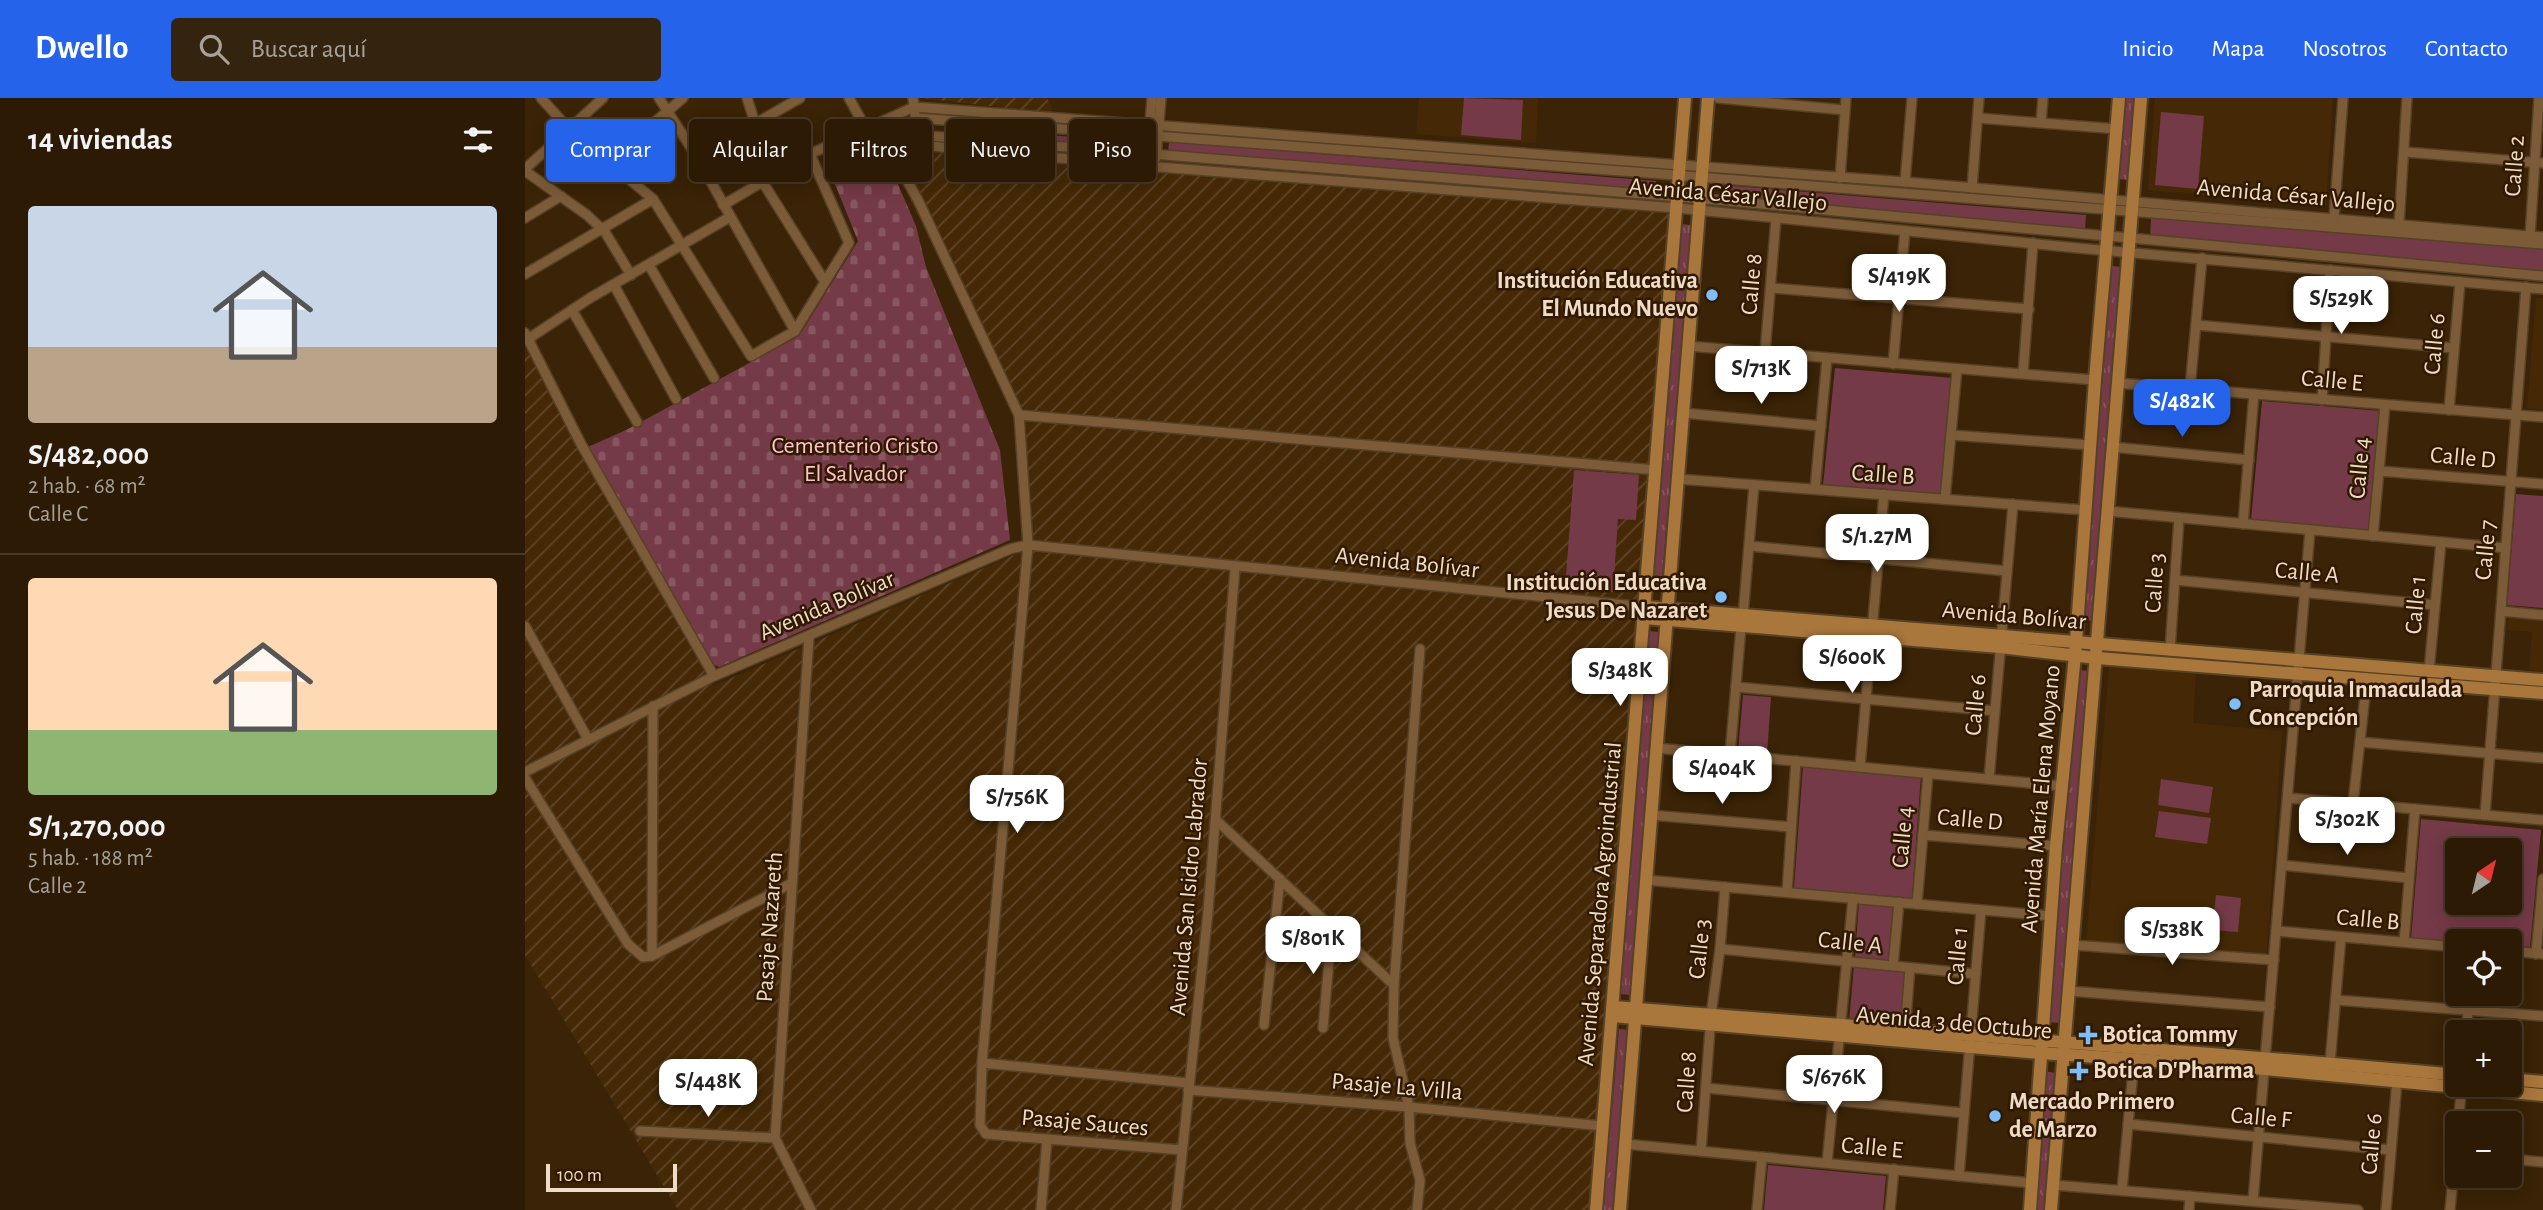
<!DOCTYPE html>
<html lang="es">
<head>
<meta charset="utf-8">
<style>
  body { margin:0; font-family:"Alegreya Sans",sans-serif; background:#34230e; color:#f1f3f6; height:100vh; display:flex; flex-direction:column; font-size:26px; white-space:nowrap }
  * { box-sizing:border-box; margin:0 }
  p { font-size:23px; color:#a6a19a }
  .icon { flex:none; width:38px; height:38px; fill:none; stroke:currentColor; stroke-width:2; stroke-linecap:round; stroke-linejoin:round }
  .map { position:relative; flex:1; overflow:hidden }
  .panel { display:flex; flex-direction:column; background:#2c1a04; width:525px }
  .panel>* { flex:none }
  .hud { position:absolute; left:21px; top:21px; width:665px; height:63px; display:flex; gap:14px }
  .needle { width:46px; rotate:35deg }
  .tools { position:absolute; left:1920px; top:740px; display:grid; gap:14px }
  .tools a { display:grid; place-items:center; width:77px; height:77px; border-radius:7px; background:#2c1a04; box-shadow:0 4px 18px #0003,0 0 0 2px #483826; font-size:35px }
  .scale { position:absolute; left:21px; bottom:18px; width:131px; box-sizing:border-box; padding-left:7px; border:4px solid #efdcc8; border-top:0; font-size:19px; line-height:24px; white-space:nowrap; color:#efdcc8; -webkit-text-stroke:5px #301900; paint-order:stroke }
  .price { position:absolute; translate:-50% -60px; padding:0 16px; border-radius:14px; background:#fff; color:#222; font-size:23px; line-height:46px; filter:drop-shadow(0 2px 4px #0008) }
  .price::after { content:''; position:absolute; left:50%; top:42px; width:21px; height:16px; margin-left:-10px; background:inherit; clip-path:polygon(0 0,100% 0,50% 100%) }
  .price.on { background:#2563eb; color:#fff }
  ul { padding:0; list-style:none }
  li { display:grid; align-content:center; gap:14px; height:371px; padding:0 28px }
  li+li { border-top:2px solid #483826 }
  li span { display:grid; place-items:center; height:217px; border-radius:7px; color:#555 }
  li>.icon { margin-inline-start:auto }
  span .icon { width:126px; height:126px; fill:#fffc; stroke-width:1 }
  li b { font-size:30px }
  h2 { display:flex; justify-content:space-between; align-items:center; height:84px; padding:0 28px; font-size:30px }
  .tag { padding:0 24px; border-radius:7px; background:#2c1a04; box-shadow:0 4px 18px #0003,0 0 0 2px #483826; font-size:24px; line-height:63px }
  .tag.on { background:#2563eb; color:#fff }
  header { display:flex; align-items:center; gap:42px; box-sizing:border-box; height:98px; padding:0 35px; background:#2563eb; color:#fff }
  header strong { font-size:33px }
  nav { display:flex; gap:38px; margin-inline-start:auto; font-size:24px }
  .search { width:490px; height:63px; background:#34230e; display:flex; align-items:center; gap:18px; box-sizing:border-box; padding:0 24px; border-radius:7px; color:#a6a19a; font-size:26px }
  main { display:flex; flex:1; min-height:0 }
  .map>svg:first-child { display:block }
  .built { fill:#452906 }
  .industrial { fill:url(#industrial-furrows) }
  .grass { fill:url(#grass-tufts) }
  .cemetery { fill:url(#cemetery-stones) }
  .green { fill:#743a47; fill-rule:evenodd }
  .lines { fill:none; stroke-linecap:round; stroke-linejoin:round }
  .street-casing { stroke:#574125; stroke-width:12 }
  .secondary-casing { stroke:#574125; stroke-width:16 }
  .street { stroke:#7b5b38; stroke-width:9 }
  .secondary { stroke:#a9763c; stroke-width:12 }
  .poi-dot { fill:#7dbef9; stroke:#301900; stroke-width:2.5 }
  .labels { text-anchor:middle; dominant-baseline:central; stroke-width:5; stroke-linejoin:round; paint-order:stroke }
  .street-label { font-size:24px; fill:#efdcc8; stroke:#301900 }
  .poi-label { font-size:24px; font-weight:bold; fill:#efdcc8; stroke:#301900; text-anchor:start }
  .park-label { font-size:24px; fill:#fec3cd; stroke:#301900 }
</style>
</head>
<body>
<header>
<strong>Dwello</strong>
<div class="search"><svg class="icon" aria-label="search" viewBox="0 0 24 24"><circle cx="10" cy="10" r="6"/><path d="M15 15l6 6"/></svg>Buscar aquí</div>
<nav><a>Inicio</a><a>Mapa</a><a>Nosotros</a><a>Contacto</a></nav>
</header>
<main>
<section class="panel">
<h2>14 viviendas<svg class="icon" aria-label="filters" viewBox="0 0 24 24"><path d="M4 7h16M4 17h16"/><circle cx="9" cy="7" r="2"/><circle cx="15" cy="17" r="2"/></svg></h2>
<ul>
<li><span style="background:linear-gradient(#c9d6e8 65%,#b9a48a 0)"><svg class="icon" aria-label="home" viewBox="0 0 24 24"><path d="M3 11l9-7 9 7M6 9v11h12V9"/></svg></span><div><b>S/482,000</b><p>2 hab. · 68 m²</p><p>Calle C</p></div></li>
<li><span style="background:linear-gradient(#ffd9b3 70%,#8fb573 0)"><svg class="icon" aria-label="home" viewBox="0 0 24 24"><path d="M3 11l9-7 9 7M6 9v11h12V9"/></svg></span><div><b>S/1,270,000</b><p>5 hab. · 188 m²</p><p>Calle 2</p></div></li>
</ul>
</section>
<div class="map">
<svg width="2018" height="1112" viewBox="0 0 2018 1112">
  <defs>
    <pattern id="industrial-furrows" width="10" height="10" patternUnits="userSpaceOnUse" patternTransform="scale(1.75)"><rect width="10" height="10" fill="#452906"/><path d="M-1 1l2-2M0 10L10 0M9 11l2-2" fill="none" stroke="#604729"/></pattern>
    <pattern id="grass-tufts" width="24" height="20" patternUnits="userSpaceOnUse" patternTransform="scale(1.75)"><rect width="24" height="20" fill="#743a47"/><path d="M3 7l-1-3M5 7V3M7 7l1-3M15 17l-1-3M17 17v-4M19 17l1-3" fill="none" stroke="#885660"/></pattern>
    <pattern id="cemetery-stones" width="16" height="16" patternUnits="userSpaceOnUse" patternTransform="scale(1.75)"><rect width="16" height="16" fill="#743a47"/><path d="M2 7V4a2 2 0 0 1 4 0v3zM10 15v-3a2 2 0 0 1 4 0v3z" fill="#885660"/></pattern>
  </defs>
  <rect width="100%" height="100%" fill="#3a2306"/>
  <!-- built -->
  <g class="built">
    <path d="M894 0H1013L1011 45 891 36Z"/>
    <path d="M1630 0H1808L1801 107 1623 92Z"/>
    <path d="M2011 200H2018V312L2002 310Z"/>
    <path d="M1983 519 2018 522V574L2004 572 2007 534 1982 532Z"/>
    <path d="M1584 569 1671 576 1668 625 1757 633 1742 854 1739 856 1561 845Z"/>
  </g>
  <!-- industrial -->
  <g class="industrial">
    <path d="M396 0H522L527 9 526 15Z"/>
    <path d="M388 53 1146 114 1067 1112H153L0 857V247L188 588 496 454 507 438 491 319 378 86Z"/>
  </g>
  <!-- grass -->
  <g class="grass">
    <path d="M1598 0H1609L1603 82 1592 81Z"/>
    <path d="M1156 126 1166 127 1136 494 1126 493Z"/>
    <path d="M1586 168 1598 169 1569 523 1557 522Z"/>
    <path d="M1124 533 1134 534 1105 897 1095 896Z"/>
    <path d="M1553 572 1564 573 1535 925 1523 924Z"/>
    <path d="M1094 931 1104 932 1089 1112H1078Z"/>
    <path d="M1519 973 1530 975 1519 1112H1508Z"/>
  </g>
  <!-- cemetery -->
  <path class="cemetery" d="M351 35 391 128 401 169 475 352 485 442 194 569 184 564 61 350 103 331 274 238 333 143 299 59Z"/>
  <!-- green -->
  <g class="green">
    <path d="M939 0 998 2 996 42 936 37Z"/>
    <path d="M1636 14 1679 18 1673 91 1630 87Z"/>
    <path d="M421 29 611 44V51L421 36Z"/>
    <path d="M644 44 1131 83 1130 95 643 56Z"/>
    <path d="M1196 87 1561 117 1560 133 1195 103Z"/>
    <path d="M1626 119 2018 151V174L1625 142Z"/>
    <path d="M1310 270 1428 280 1417 396 1298 387Z"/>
    <path d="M1737 303 1856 313 1845 434 1726 422Z"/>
    <path d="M1049 372 1114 377 1111 422 1093 421 1088 494 1040 490Z"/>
    <path d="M1991 396 2018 398V510L1982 507Z"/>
    <path d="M1218 597 1246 599 1242 657 1213 654Z"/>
    <path d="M1278 668 1396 677 1387 800 1269 790Z"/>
    <path d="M1636 681 1688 689 1684 715 1633 707Z"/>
    <path d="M1634 713 1686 720 1682 746 1630 739Z"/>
    <path d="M1896 721 2016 732 2005 849 1985 847 1984 844H1932L1886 841ZM1932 752H1984V805H1932Z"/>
    <path d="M1691 797 1716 800 1713 834 1687 832Z"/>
    <path d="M1334 804 1368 807 1363 863 1330 860Z"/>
    <path d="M1329 868 1381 873 1376 929 1324 924Z"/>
    <path d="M1243 1067 1361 1078 1358 1112H1239Z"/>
  </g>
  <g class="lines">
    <!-- street casing -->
    <g class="street-casing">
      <g id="street">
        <path d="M16 0 46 33 128 101 226 258 270 233 324 145 285 56"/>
        <path d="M134 0 172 59 270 233"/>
        <path d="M222 0 230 25"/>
        <path d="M324 0 341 31"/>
        <path d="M388 0 394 47 621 68 1152 110 1563 151 2018 191"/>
        <path d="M1193 0 1320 12"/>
        <path d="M391 20 1136 76 2018 146"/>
        <path d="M1453 20 1593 31"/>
        <path d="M1516 24 1518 0"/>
        <path d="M350 26 393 102 494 317 503 447 457 965 455 1027 461 1036 657 1052"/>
        <path d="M1880 54 2018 65"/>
        <path d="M172 59 275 0"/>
        <path d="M631 60 636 0"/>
        <path d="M622 61 627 0"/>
        <path d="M83 64 158 0"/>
        <path d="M373 66 393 37 1192 102 2018 178"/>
        <path d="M0 71 78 0"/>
        <path d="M0 73 62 117 80 134 106 177"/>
        <path d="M1315 80 1321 0"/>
        <path d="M237 83 300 184"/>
        <path d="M1380 84 1387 0"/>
        <path d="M1447 90 1454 0"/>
        <path d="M198 107 285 56 389 9 1380 84 2018 139"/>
        <path d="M0 120 36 98"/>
        <path d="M1809 120 1818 0"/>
        <path d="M1874 126 1882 0"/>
        <path d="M2005 138 2014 0"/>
        <path d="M124 167 189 280"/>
        <path d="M0 176 128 101"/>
        <path d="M89 187 151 301"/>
        <path d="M1246 190 1504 211"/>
        <path d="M47 212 112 324"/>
        <path d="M1671 227 1929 250"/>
        <path d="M0 235 56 346 189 578"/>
        <path d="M3 241 65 200 205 119"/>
        <path d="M1163 248 1570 282"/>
        <path d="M1240 255 1251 120"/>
        <path d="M1368 266 1380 133"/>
        <path d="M1498 275 1508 145"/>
        <path d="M1592 285 2018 319"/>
        <path d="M1665 290 1677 160"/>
        <path d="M1797 302 1805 172"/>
        <path d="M1924 312 1935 184"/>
        <path d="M1158 315 1296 328"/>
        <path d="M494 317 1131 372"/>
        <path d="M1426 337 1565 347"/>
        <path d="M1587 349 1724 362"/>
        <path d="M1854 373 2018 386"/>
        <path d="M1153 381 1560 412"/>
        <path d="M1290 391 1302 260"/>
        <path d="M1420 401 1432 271"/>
        <path d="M1582 413 1981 450"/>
        <path d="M1718 426 1729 296"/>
        <path d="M1848 438 1860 307"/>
        <path d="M1224 448 1482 473"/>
        <path d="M1650 482 1910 507"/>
        <path d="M1976 513 2018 517"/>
        <path d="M1218 518 1229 387"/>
        <path d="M0 528 63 641"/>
        <path d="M284 539 250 1040 286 1112"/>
        <path d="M1645 552 1654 420"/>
        <path d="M1904 573 1916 444"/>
        <path d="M1211 589 1470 613"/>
        <path d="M1835 644 2018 660"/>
        <path d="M1131 650 1537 688"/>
        <path d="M1205 657 1216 529"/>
        <path d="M1335 669 1359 396"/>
        <path d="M0 674 189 578 485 451 503 447 1120 509"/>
        <path d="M0 680 103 846 118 859 127 858 267 785"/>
        <path d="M1464 681 1488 406"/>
        <path d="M1763 700 2018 722"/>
        <path d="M1828 705 1842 580"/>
        <path d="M1126 717 1266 729"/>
        <path d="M1960 717 2001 189"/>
        <path d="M691 722 869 887"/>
        <path d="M1398 737 1531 748"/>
        <path d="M1757 767 1884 780"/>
        <path d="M1121 782 1526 818"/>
        <path d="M1262 794 1271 663"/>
        <path d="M1392 806 1403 676"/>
        <path d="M1751 833 1932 849"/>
        <path d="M1879 844 1890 711"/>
        <path d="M1548 847 1749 862"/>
        <path d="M1195 851 1451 876"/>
        <path d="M1984 853 2018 856"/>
        <path d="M2011 856 2018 781"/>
        <path d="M127 858 128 608"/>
        <path d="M1368 868 1374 804"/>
        <path d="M1544 893 1745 909"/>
        <path d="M1811 902 2018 918"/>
        <path d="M739 927 755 781"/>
        <path d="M798 930 807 829"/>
        <path d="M1380 932 1385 870"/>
        <path d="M1941 934 1945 896"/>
        <path d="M457 965 664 985"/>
        <path d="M1805 965 1816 839"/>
        <path d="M1181 990 1439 1015"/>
        <path d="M663 992 884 1009 1078 1028"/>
        <path d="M1603 1026 1866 1052"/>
        <path d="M1933 1026 1937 987"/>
        <path d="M115 1033 250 1040"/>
        <path d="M1100 1046 1507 1085"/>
        <path d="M1176 1053 1186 917 1195 851 1200 789"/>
        <path d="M1984 1061 2018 1064"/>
        <path d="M1302 1065 1328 800"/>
        <path d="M1434 1078 1456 812"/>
        <path d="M1528 1087 1833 1112"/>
        <path d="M1597 1092 1609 962"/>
        <path d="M1728 1103 1785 432"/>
        <path d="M516 1112 522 1042"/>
        <path d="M651 1112 683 814 710 470"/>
        <path d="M892 1112 895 1082 885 1045 884 1009 868 940 869 887 895 551"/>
        <path d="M1232 1112 1237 1059"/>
        <path d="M1365 1112 1369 1071"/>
        <path d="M1664 1112 1665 1098"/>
        <path d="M1861 1112 1872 983"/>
        <path d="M1925 1112 1932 1038"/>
      </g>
    </g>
    <!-- secondary casing -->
    <g class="secondary-casing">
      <g id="secondary">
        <path d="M1120 509 2018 582"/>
        <path d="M1119 520 1475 549 1572 560 2018 595"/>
        <path d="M1088 909C1369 932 1651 951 1932 977"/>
        <path d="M1087 918 1516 955 1740 971 2018 997"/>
        <path d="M1984 981 2018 984"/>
        <path d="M1071 1112 1160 0"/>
        <path d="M1095 1112 1183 0"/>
        <path d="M1505 1112 1531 748 1550 557 1570 282 1594 0"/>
        <path d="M1526 1112 1616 0"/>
      </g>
    </g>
    <!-- street -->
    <use href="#street" class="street"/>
    <!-- secondary -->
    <use href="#secondary" class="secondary"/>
  </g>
  <!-- markers -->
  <g class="poi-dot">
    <circle cx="1187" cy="197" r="7"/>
    <circle cx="1196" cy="499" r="7"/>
    <circle cx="1710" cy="606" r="7"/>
    <path d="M1559.5 926.5h7v7h7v7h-7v7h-7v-7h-7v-7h7z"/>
    <path d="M1550.5 962.5h7v7h7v7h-7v7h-7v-7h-7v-7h7z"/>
    <circle cx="1470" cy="1018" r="7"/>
  </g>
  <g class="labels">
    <!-- street labels -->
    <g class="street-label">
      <text transform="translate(1990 68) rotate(-86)">Calle 2</text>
      <text transform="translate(1203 97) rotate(5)">Avenida César Vallejo</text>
      <text transform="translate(1771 98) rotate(5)">Avenida César Vallejo</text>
      <text transform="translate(1227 186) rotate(-85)">Calle 8</text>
      <text transform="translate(1910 246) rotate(-85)">Calle 6</text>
      <text transform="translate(1807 283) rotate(5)">Calle E</text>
      <text transform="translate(1938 360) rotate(5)">Calle D</text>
      <text transform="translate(1835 370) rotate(-85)">Calle 4</text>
      <text transform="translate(1358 377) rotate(4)">Calle B</text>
      <text transform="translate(1961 452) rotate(-85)">Calle 7</text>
      <text transform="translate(882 465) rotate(6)">Avenida Bolívar</text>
      <text transform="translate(1782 475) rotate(5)">Calle A</text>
      <text transform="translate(1630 485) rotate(-86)">Calle 3</text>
      <text transform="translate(1891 507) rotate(-85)">Calle 1</text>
      <text transform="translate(302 508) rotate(-23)">Avenida Bolívar</text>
      <text transform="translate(1489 518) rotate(5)">Avenida Bolívar</text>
      <text transform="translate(1451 607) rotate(-85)">Calle 6</text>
      <text transform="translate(1516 701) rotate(-85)">Avenida María Elena Moyano</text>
      <text transform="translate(1445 722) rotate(5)">Calle D</text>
      <text transform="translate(1378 739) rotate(-85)">Calle 4</text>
      <text transform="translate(664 789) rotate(-85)">Avenida San Isidro Labrador</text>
      <text transform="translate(1075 806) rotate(-85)">Avenida Separadora Agroindustrial</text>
      <text transform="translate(1843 822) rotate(5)">Calle B</text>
      <text transform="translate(245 829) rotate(-86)">Pasaje Nazareth</text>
      <text transform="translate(1325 845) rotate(6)">Calle A</text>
      <text transform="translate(1175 851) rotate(-84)">Calle 3</text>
      <text transform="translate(1433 858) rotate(-85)">Calle 1</text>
      <text transform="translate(1429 925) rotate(5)">Avenida 3 de Octubre</text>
      <text transform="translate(1162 984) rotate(-86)">Calle 8</text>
      <text transform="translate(872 989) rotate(5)">Pasaje La Villa</text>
      <text transform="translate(1736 1020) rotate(5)">Calle F</text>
      <text transform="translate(560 1025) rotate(5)">Pasaje Sauces</text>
      <text transform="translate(1847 1046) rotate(-85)">Calle 6</text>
      <text transform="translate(1347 1050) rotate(5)">Calle E</text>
    </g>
    <!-- poi labels -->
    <g class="poi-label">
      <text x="1173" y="183" text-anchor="end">Institución Educativa<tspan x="1173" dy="28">El Mundo Nuevo</tspan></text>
      <text x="1182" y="485" text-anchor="end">Institución Educativa<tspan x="1182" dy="28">Jesus De Nazaret</tspan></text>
      <text x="1724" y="592">Parroquia Inmaculada<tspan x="1724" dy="28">Concepción</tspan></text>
      <text x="1577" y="937">Botica Tommy</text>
      <text x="1568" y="973">Botica D'Pharma</text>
      <text x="1484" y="1004">Mercado Primero<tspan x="1484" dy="28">de Marzo</tspan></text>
    </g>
    <!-- park labels -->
    <g class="park-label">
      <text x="330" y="348">Cementerio Cristo<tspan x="330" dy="28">El Salvador</tspan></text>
    </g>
  </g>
</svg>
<div class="tools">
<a><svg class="needle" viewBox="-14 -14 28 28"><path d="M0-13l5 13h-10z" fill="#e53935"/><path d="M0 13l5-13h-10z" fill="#a6a19a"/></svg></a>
<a><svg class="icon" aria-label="locate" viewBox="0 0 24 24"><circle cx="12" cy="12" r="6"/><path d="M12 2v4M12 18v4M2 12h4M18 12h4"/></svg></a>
<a>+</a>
<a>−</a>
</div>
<div class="scale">100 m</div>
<b class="price" style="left:1374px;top:216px">S/419K</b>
<b class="price" style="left:1816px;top:238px">S/529K</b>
<b class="price" style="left:1236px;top:308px">S/713K</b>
<b class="price on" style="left:1657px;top:341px">S/482K</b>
<b class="price" style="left:1352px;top:476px">S/1.27M</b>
<b class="price" style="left:1327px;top:597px">S/600K</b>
<b class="price" style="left:1095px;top:610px">S/348K</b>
<b class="price" style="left:1197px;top:708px">S/404K</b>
<b class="price" style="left:492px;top:737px">S/756K</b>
<b class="price" style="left:1822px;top:759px">S/302K</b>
<b class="price" style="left:1647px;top:869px">S/538K</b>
<b class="price" style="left:788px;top:878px">S/801K</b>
<b class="price" style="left:1309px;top:1017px">S/676K</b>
<b class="price" style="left:183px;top:1021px">S/448K</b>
<div class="hud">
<a class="tag on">Comprar</a>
<a class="tag">Alquilar</a>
<a class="tag">Filtros</a>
<a class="tag">Nuevo</a>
<a class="tag">Piso</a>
</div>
</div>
</main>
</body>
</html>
